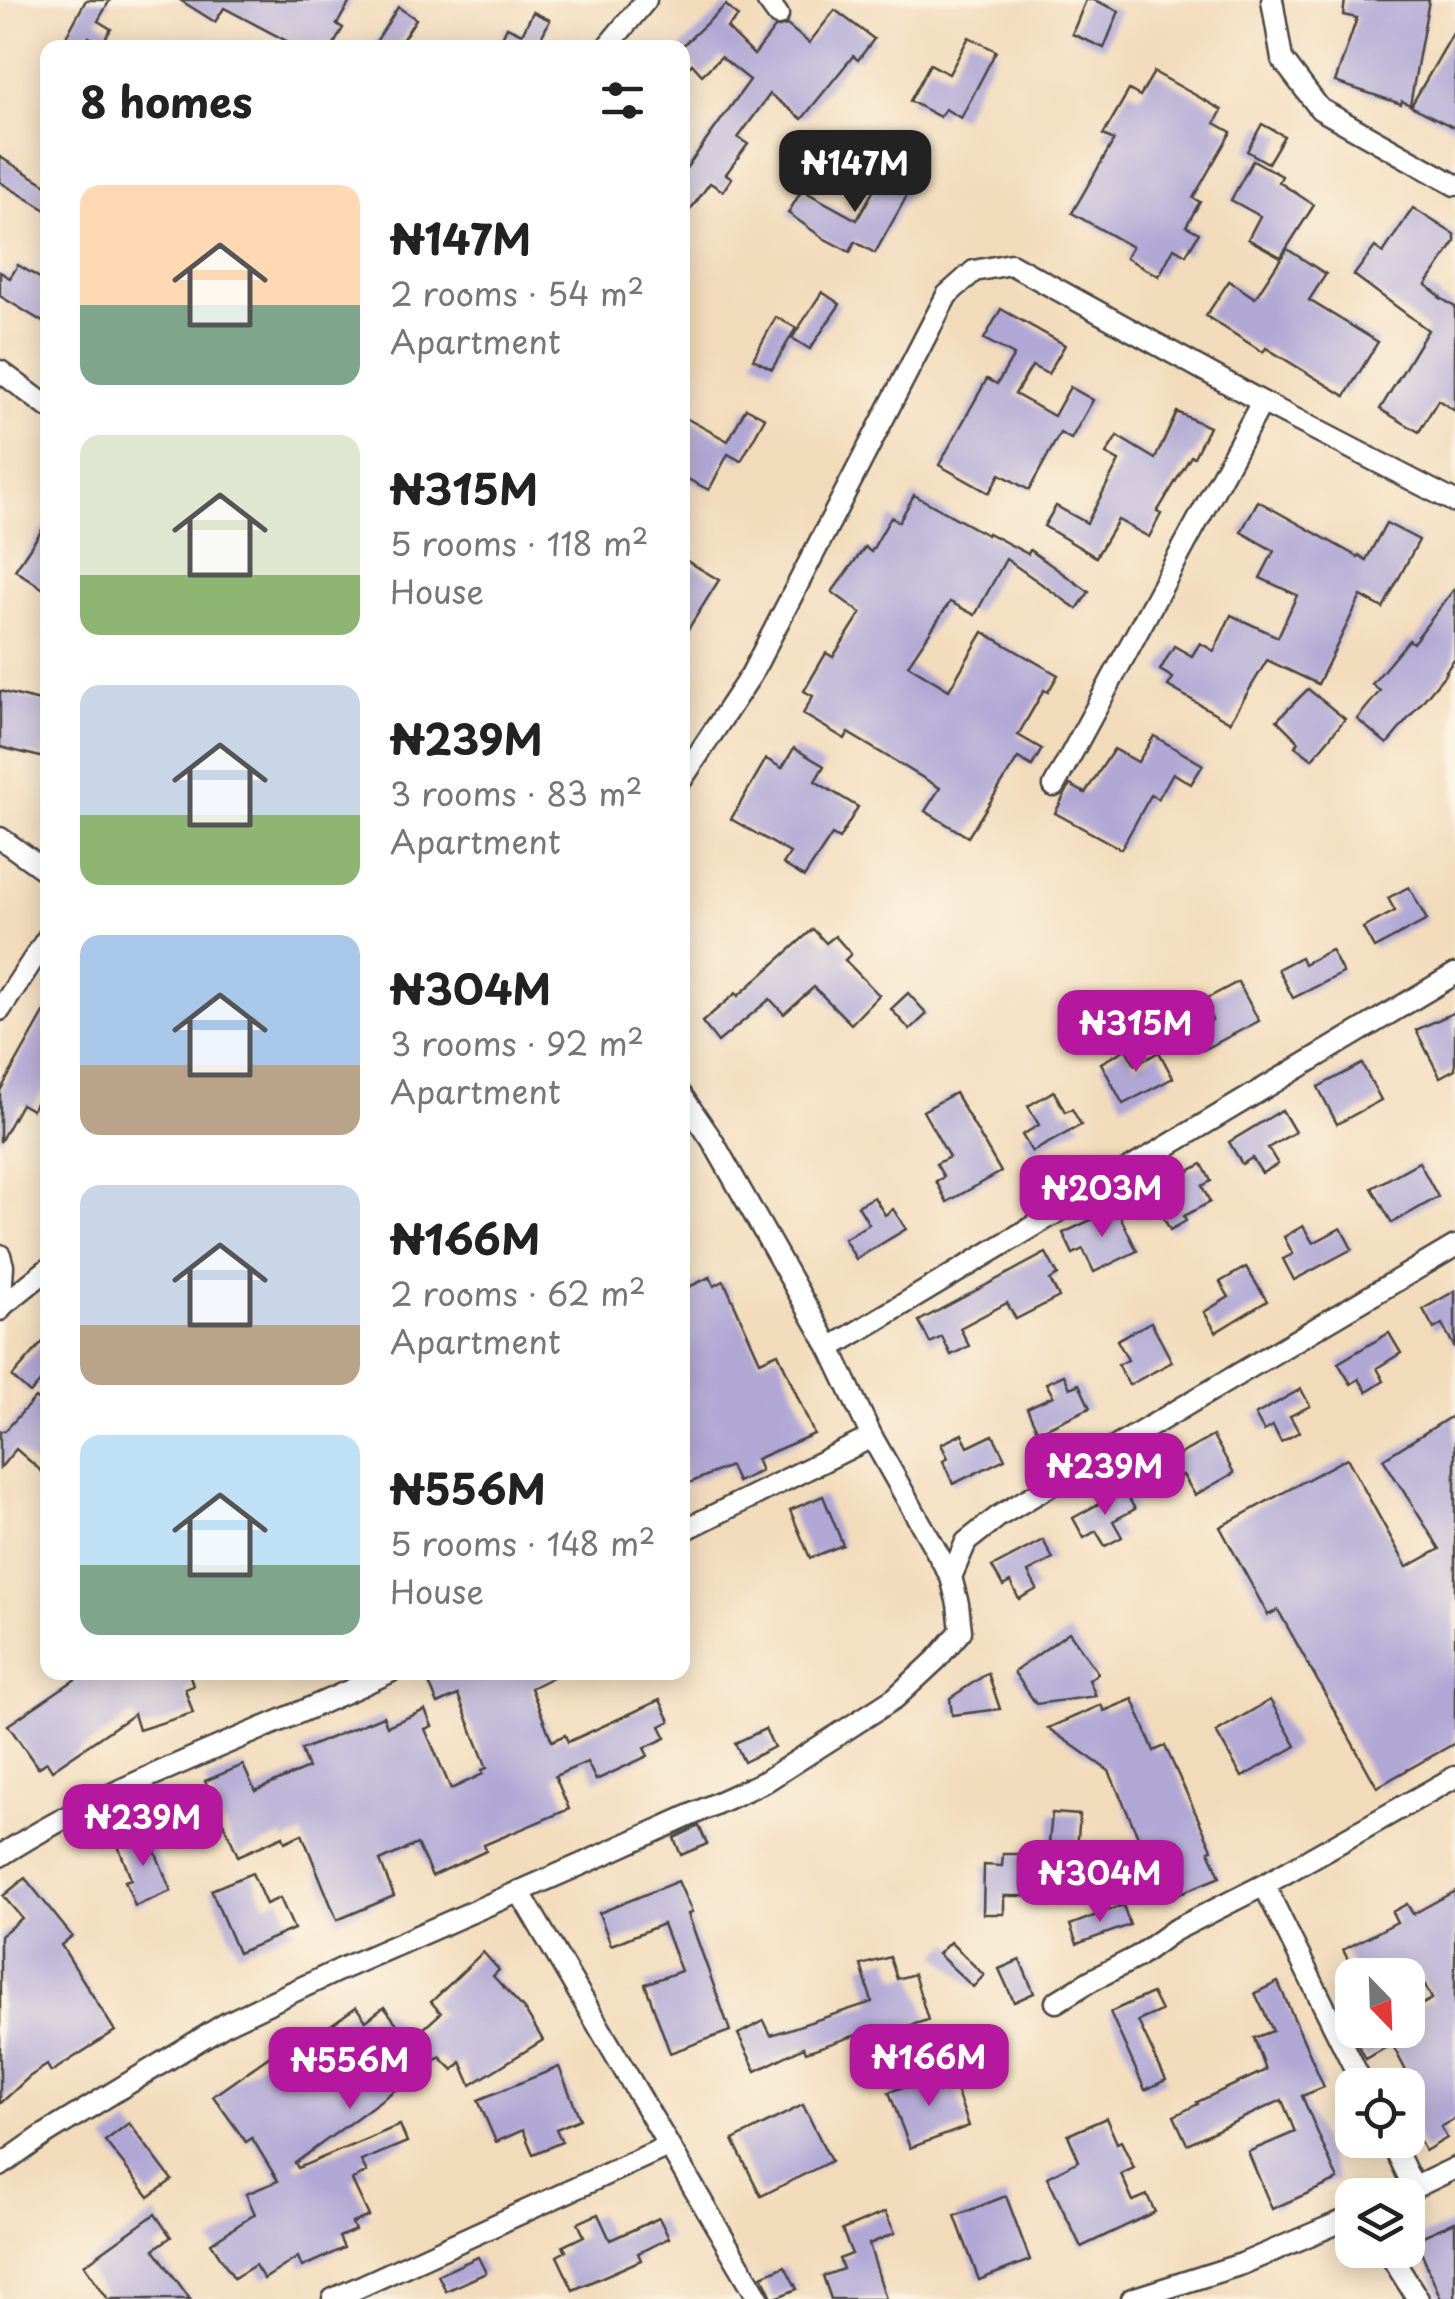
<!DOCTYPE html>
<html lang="en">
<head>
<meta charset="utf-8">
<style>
  body { margin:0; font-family:"Playpen Sans",sans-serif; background:#f2f2f2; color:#222; height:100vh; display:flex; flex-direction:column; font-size:38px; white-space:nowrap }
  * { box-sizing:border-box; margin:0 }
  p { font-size:32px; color:#767676 }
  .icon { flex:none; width:55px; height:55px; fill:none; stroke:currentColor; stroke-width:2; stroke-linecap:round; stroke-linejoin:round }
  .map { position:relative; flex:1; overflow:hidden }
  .side { position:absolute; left:40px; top:40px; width:650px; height:1640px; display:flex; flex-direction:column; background:#fff; border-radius:20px; box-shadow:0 5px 25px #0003 }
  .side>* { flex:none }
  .needle { width:65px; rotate:157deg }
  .controls { position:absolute; left:1335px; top:1958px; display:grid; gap:20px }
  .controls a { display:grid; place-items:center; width:90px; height:90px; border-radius:20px; background:#fff; box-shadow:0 5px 25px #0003; font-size:50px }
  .price { position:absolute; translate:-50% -85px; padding:0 22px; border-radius:20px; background:#b5179e; color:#fff; font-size:32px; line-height:65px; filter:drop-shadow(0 2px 5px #0008) }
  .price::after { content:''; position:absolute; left:50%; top:60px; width:30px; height:22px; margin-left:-15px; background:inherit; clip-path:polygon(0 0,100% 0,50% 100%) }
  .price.current { background:#222; color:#fff }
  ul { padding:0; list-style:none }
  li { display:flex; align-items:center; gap:30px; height:250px; padding:0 40px }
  li span { display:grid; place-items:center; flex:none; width:280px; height:200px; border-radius:20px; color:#555 }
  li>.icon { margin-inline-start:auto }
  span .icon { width:120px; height:120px; fill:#fffc; stroke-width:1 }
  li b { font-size:42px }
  h2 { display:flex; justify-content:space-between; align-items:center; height:120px; padding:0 40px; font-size:42px }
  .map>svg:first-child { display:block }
  .building { fill:#b0a7d5 }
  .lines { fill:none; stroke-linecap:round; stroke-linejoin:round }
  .minor-casing { stroke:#494541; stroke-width:25 }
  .minor { stroke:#fff; stroke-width:20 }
</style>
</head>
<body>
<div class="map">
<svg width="1455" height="2299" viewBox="0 0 1455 2299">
  <rect width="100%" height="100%" fill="#fcf5e5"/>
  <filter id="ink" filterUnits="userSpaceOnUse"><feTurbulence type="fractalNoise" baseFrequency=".01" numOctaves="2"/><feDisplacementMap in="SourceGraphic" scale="20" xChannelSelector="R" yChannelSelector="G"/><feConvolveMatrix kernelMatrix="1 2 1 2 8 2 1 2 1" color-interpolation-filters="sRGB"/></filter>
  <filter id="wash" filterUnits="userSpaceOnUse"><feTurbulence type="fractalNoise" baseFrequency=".0048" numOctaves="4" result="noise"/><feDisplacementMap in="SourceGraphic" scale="40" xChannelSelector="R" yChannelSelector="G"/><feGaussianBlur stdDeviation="2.25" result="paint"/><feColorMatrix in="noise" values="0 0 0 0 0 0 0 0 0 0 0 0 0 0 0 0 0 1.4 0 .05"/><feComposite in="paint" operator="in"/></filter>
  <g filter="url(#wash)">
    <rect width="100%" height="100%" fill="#f2dbbb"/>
    <g id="blocks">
      <!-- building -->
      <g class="building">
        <path d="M86 0H110L98 21 111 29 102 44 89 37 84 48H60Z"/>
        <path d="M180 0H351L337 24 343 28 332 48H300L224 8 215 22Z"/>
        <path d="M1086 0H1094L1119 11 1104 48 1072 34Z"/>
        <path d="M1345 0H1429L1410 105 1402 101 1401 104 1335 82 1357 18 1343 15Z"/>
        <path d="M726 5 738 17 727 28 754 55 775 28 787 25 809 43 835 10 874 39 858 60 853 56 802 119 770 94 738 138 748 144 726 174 732 178 723 191 710 183 682 221V174L750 80 721 57 702 75 692 64 682 73V46Z"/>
        <path d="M398 7 416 19 397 48H372Z"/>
        <path d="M533 12 550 20 539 42 549 48H497L507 27 522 34Z"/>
        <path d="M1455 30V128L1411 106Z"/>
        <path d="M969 37 996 51 961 118 945 109 940 117 910 101 930 64 949 74Z"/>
        <path d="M1154 72 1222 110 1215 123 1231 132 1193 198 1200 202 1186 226 1199 233 1186 255 1174 248 1159 276 1126 258 1132 247 1072 213 1114 140 1103 135 1129 90 1140 96Z"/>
        <path d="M1262 124 1284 136 1268 163 1247 151Z"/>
        <path d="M0 157 48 186V211L0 182Z"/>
        <path d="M1253 160 1282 176 1279 182 1314 205 1281 257 1248 239 1260 216 1231 200Z"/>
        <path d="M885 170 913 185 875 253 855 242 850 252 823 238 788 213 802 190 857 220Z"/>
        <path d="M1413 208 1455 235V242L1426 285 1440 296 1439 297 1455 307V411L1438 400 1419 432 1380 409 1428 330 1354 275 1375 247 1383 253Z"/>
        <path d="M1287 249 1326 274 1309 300 1378 342 1345 396 1266 348 1263 352 1206 316 1229 281 1255 298Z"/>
        <path d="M18 265 48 283V325L0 296V272L10 278Z"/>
        <path d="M822 292 840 304 810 349 792 338Z"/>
        <path d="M1001 309 1065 345 1048 374 1032 366 1015 394 1054 416 1070 387 1093 400 1071 439 1060 433 1029 490 1000 474 989 493 939 465 987 379 997 384 1014 355 984 339Z"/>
        <path d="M776 317 796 328 772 369 753 359Z"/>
        <path d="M746 408 765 418 741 461 728 454 709 490 682 476V416L728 441Z"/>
        <path d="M1177 412 1209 427 1194 457 1191 456 1157 512 1161 514 1149 537 1118 520 1096 557 1044 526 1056 506 1087 523 1119 461 1106 454 1117 436 1155 459Z"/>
        <path d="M914 495 987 535 988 533 1028 554 1030 550 1089 592 1077 609 1006 559 975 615 950 602 908 665 949 690 983 632 1058 675 1048 692 1044 690 1018 735 1042 749 1032 766 1018 758 968 837 925 811 940 788 848 733 845 739 803 714 813 696 804 691 826 653 833 657 861 613 832 592 865 547 871 552 891 517 899 522Z"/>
        <path d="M1258 501 1358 557 1359 555 1366 560 1386 523 1419 540 1383 608 1361 596 1318 684 1267 660 1230 722 1168 686 1173 678 1160 670 1174 646 1192 656 1200 643 1214 651 1231 615 1278 637 1297 595 1260 578 1274 551 1241 532Z"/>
        <path d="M48 521V592L15 570Z"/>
        <path d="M682 558 719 580 682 639Z"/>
        <path d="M1455 588V659L1446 671 1447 672 1387 744 1357 719 1380 691 1372 684 1409 640 1413 643Z"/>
        <path d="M1308 689 1345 719 1312 759 1295 746 1299 742 1277 720Z"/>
        <path d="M0 691 48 703V759L0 747Z"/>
        <path d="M1154 736 1203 765 1191 784 1173 773 1158 799 1151 795 1121 849 1055 813 1070 785 1085 793 1114 749 1138 762Z"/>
        <path d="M794 748 824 766 815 781 858 807 839 839 832 835 804 877 783 864 790 853 731 819 766 759 782 768Z"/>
        <path d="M1409 887 1427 920 1374 948 1363 928 1395 911 1388 898Z"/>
        <path d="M813 929 826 943 835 936 851 954 845 960 879 995 851 1024 814 987 784 1014 770 999 718 1042 702 1022 736 993 738 996Z"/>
        <path d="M1331 950 1343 973 1293 998 1278 969 1301 957 1304 964Z"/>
        <path d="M1238 982 1259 1021 1203 1050 1192 1030 1212 1020 1202 1001Z"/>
        <path d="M908 993 927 1014 910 1030 891 1009Z"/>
        <path d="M48 1006V1082L32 1110 21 1104 0 1142V1091Z"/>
        <path d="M1455 1012V1069L1440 1077 1416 1030Z"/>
        <path d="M1126 1049 1135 1065 1159 1052 1173 1078 1123 1104 1101 1063Z"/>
        <path d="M1362 1064 1381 1100 1337 1124 1318 1087Z"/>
        <path d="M1054 1091 1065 1112 1072 1109 1081 1125 1032 1152 1022 1135 1039 1125 1028 1106Z"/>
        <path d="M955 1093 1001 1172 947 1202 936 1181 944 1177 936 1164 949 1157 923 1111Z"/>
        <path d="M1282 1110 1295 1132 1268 1148 1278 1164 1262 1173 1252 1158 1242 1164 1229 1142Z"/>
        <path d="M1419 1162 1438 1197 1392 1223 1372 1188Z"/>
        <path d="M1202 1164 1211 1181 1202 1186 1210 1202 1184 1216 1186 1221 1170 1230 1150 1192Z"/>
        <path d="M874 1197 885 1215 893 1209 906 1229 856 1259 844 1239 869 1224 858 1206Z"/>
        <path d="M1116 1208 1137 1251 1094 1272 1083 1249 1073 1254 1063 1233Z"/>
        <path d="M1303 1226 1313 1243 1341 1228 1352 1249 1294 1280 1283 1259 1293 1254 1284 1237Z"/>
        <path d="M1046 1253 1058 1275 1050 1280 1059 1297 1016 1319 1007 1303 960 1328 969 1346 951 1355 942 1337 930 1343 919 1321Z"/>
        <path d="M1246 1267 1267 1301 1216 1332 1204 1312 1229 1297 1220 1282Z"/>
        <path d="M710 1277 714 1286 724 1281 760 1361 778 1353 814 1434 756 1459 761 1471 737 1482 730 1466 687 1484 682 1474V1290Z"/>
        <path d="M1455 1291V1348L1442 1324 1434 1329 1423 1309Z"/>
        <path d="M1151 1322 1172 1362 1129 1385 1118 1365 1128 1360 1117 1340Z"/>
        <path d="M1389 1333 1401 1353 1377 1368 1384 1381 1367 1392 1359 1379 1351 1384 1338 1363Z"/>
        <path d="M48 1336V1374L30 1393 12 1377Z"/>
        <path d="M1064 1375 1070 1388 1079 1384 1090 1408 1038 1432 1027 1408 1053 1396 1046 1383Z"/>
        <path d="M1301 1389 1310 1406 1290 1416 1299 1432 1281 1442 1273 1426 1264 1431 1255 1415Z"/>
        <path d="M35 1398 48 1409V1477L16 1449 0 1468V1431H5Z"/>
        <path d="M1455 1414V1743L1377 1787 1278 1610 1268 1615 1220 1527 1347 1458 1407 1567 1440 1549 1383 1459Z"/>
        <path d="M962 1434 968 1447 993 1435 1005 1459 953 1484 943 1461 948 1458 941 1444Z"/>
        <path d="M1213 1436 1234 1473 1195 1495 1183 1475 1171 1482 1161 1465Z"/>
        <path d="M1124 1490 1135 1509 1113 1521 1122 1537 1105 1546 1096 1531 1084 1538 1073 1518Z"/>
        <path d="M823 1496 843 1545 810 1558 790 1510Z"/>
        <path d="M1043 1540 1053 1559 1028 1572 1037 1589 1019 1599 1010 1582 1003 1586 992 1567Z"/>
        <path d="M1069 1632 1098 1673 1089 1680 1096 1696 1036 1704 1014 1672Z"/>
        <path d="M86 1672H189L193 1686 185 1689 193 1713 139 1730 134 1714 52 1770 47 1762 38 1768 8 1725Z"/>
        <path d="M424 1672H563L531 1688 552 1741 565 1735 568 1742 660 1700 670 1721 660 1726 666 1738 644 1748 648 1756 596 1780 587 1762 555 1776 569 1809 484 1845 486 1851 432 1876 417 1844 380 1861 394 1896 337 1920 302 1834 285 1842 283 1836 238 1856 205 1781 243 1765 255 1791 308 1768 301 1750 383 1716 387 1726 425 1710 432 1726 425 1729 451 1789 483 1774 482 1770 487 1768 458 1695 438 1704Z"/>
        <path d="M988 1673 1000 1709 952 1715 950 1698Z"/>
        <path d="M1133 1699 1154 1751 1165 1746 1212 1849 1209 1850 1220 1877 1171 1897H1141L1126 1861 1145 1852 1109 1771 1048 1728 1101 1705 1104 1711Z"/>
        <path d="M1270 1700 1296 1746 1242 1777 1216 1732Z"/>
        <path d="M765 1729 774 1747 744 1762 735 1743Z"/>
        <path d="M1052 1813 1080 1815 1076 1858 1068 1857V1896H1004V1914H983L984 1865 1002 1866 1003 1854H1048Z"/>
        <path d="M699 1826 707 1844 681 1855 674 1838Z"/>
        <path d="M147 1831 171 1891 135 1906 125 1881 131 1879 117 1843Z"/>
        <path d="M252 1873 266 1904 280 1898 294 1929 238 1953 211 1890Z"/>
        <path d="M25 1878 72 1936 61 1945 115 2031 51 2072 47 2065 29 2077 0 2104V1936L22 1918 3 1896Z"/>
        <path d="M678 1881 692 1912 688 1914 730 2031 670 2053 645 1984 681 1971 663 1924 611 1945 599 1913Z"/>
        <path d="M1455 1891V2119L1441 2127 1447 2138 1425 2151 1408 2119V2102L1419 2096 1392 2044 1366 2059 1353 2034 1359 2030H1408V2012L1432 1999 1420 1975H1356L1343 1950 1397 1922 1392 1912 1407 1904 1413 1914Z"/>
        <path d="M1123 1905 1130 1925 1077 1944 1070 1925Z"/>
        <path d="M950 1942 984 1975 973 1987 938 1954Z"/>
        <path d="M483 1952 499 1970 493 1976 524 2009 543 2040 471 2085 461 2062 453 2070 440 2057 295 2163 298 2168 400 2125 407 2142 361 2161 367 2172 352 2180 369 2216 352 2223 355 2230 339 2237 344 2248 302 2267 298 2257 264 2279 255 2265 234 2278 211 2243 255 2214 246 2194 278 2181 252 2138 246 2142 213 2096 290 2042 296 2050 356 2007 366 2021 384 2007 410 2041 441 2013 431 2002Z"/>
        <path d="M890 1957 897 1979 914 1974 928 2020 882 2034 880 2027 806 2052 804 2047 756 2071 738 2034 764 2021 771 2035 872 2002 861 1965Z"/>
        <path d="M1020 1960 1034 1993 1014 2002 999 1969Z"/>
        <path d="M1278 1982 1324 2087 1302 2096 1338 2180 1272 2209 1248 2152 1295 2132 1282 2100 1187 2144 1174 2116 1198 2104 1197 2102 1266 2070 1254 2038 1273 2031 1255 1993Z"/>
        <path d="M1152 1993 1161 2011 1138 2021 1166 2080 1145 2090 1110 2012Z"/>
        <path d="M559 2067 580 2119 556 2129 562 2142 533 2154 523 2130 496 2142 478 2100Z"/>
        <path d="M949 2070 969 2126 910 2148 889 2092Z"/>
        <path d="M803 2105 831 2161 761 2196 733 2140Z"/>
        <path d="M1106 2118 1117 2143 1121 2141 1134 2168 1121 2174 1133 2201 1147 2195 1155 2212 1081 2247 1047 2177 1079 2161 1068 2135Z"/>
        <path d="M129 2123 172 2180 149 2197 105 2141Z"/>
        <path d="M1006 2196 1030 2260 979 2280 955 2216Z"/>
        <path d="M885 2212 895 2233 869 2244 886 2299H831L823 2276 843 2269 839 2259 852 2254 842 2230Z"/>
        <path d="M155 2214 171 2237 154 2249 190 2299H108L84 2265Z"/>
        <path d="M598 2214 610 2240 659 2218 669 2238 638 2253 641 2260 573 2290 557 2256 566 2251 563 2246 584 2236 578 2223Z"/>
        <path d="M1455 2222V2299H1441L1416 2239Z"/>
        <path d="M478 2257 486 2273 446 2291 438 2275Z"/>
        <path d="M785 2266 797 2289 773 2299 762 2276Z"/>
      </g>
    </g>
  </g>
  <g filter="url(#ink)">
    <use href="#blocks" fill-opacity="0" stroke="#494541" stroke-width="2.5"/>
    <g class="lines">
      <!-- minor casing -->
      <g class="minor-casing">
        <g id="minor">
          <path d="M767 0 778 15"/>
          <path d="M1272 0 1282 59 1320 109 1455 185"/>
          <path d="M606 48 646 0"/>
          <path d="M0 371 48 407"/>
          <path d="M682 779 751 675 947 295 974 271 1011 264 1262 402 1455 502"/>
          <path d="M1054 786 1262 402"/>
          <path d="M0 838 48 872"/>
          <path d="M0 1010 48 937"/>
          <path d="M0 1255 3 1266 0 1310"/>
          <path d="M2 1306 48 1269"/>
          <path d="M830 1348 1455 974"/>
          <path d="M682 1531 872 1437"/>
          <path d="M951 1577 966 1542 999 1516 1455 1246"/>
          <path d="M0 1856C121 1778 260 1734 390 1672"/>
          <path d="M1264 1885 1363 2085"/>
          <path d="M519 1891 759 2299"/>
          <path d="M1056 2002 1090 1981 1137 1957 1173 1931 1264 1885 1455 1777"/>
          <path d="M1391 2140 1414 2188"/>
          <path d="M0 2166 44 2135 227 2023 339 1970 589 1861 766 1781 895 1698 936 1660 961 1631 958 1604 951 1577 872 1437 830 1348 712 1140 682 1096"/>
          <path d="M1399 2195 1455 2168"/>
          <path d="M1387 2250 1418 2299"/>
          <path d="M333 2299 668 2146"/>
          <path d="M1132 2299 1242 2264 1352 2217"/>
        </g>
      </g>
      <!-- minor -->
      <use href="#minor" class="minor"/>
    </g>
  </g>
</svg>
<div class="controls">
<a><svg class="needle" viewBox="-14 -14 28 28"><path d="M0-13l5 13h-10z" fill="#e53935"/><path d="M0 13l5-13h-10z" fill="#767676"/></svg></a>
<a><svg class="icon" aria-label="locate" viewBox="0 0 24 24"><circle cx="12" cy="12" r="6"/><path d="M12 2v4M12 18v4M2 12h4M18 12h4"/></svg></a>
<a><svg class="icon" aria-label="layers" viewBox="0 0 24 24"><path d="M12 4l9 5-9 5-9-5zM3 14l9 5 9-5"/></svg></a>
</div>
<b class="price current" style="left:855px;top:215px">₦147M</b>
<b class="price" style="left:1136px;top:1075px">₦315M</b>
<b class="price" style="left:1102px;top:1240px">₦203M</b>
<b class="price" style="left:1105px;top:1518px">₦239M</b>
<b class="price" style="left:143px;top:1869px">₦239M</b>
<b class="price" style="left:1100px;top:1925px">₦304M</b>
<b class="price" style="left:929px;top:2109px">₦166M</b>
<b class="price" style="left:350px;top:2112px">₦556M</b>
<section class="side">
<h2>8 homes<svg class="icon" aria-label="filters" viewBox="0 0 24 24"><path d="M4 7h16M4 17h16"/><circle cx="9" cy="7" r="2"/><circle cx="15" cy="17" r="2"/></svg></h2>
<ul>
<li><span style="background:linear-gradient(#ffd9b3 60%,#7fa58c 0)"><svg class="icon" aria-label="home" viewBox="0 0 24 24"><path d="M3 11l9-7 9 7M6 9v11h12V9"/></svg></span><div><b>₦147M</b><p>2 rooms · 54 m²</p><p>Apartment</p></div></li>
<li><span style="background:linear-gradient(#dfe7d0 70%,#8fb573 0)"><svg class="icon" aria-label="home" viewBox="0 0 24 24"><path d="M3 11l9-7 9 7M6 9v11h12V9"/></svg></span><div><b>₦315M</b><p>5 rooms · 118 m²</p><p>House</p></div></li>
<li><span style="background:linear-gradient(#c9d6e8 65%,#8fb573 0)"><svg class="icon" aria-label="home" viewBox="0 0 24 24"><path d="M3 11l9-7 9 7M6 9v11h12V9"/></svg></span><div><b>₦239M</b><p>3 rooms · 83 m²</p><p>Apartment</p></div></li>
<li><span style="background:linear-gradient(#a9c7e8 65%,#b9a48a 0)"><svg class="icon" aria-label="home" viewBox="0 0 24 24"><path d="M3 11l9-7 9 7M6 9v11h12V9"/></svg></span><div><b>₦304M</b><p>3 rooms · 92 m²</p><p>Apartment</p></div></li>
<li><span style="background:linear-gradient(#c9d6e8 70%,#b9a48a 0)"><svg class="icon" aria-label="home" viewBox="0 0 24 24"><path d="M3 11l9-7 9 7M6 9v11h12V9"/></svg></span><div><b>₦166M</b><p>2 rooms · 62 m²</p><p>Apartment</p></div></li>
<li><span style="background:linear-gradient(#bfe0f5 65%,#7fa58c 0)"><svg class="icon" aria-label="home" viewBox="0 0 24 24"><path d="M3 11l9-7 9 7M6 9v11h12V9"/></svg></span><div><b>₦556M</b><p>5 rooms · 148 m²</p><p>House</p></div></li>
</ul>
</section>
</div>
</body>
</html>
